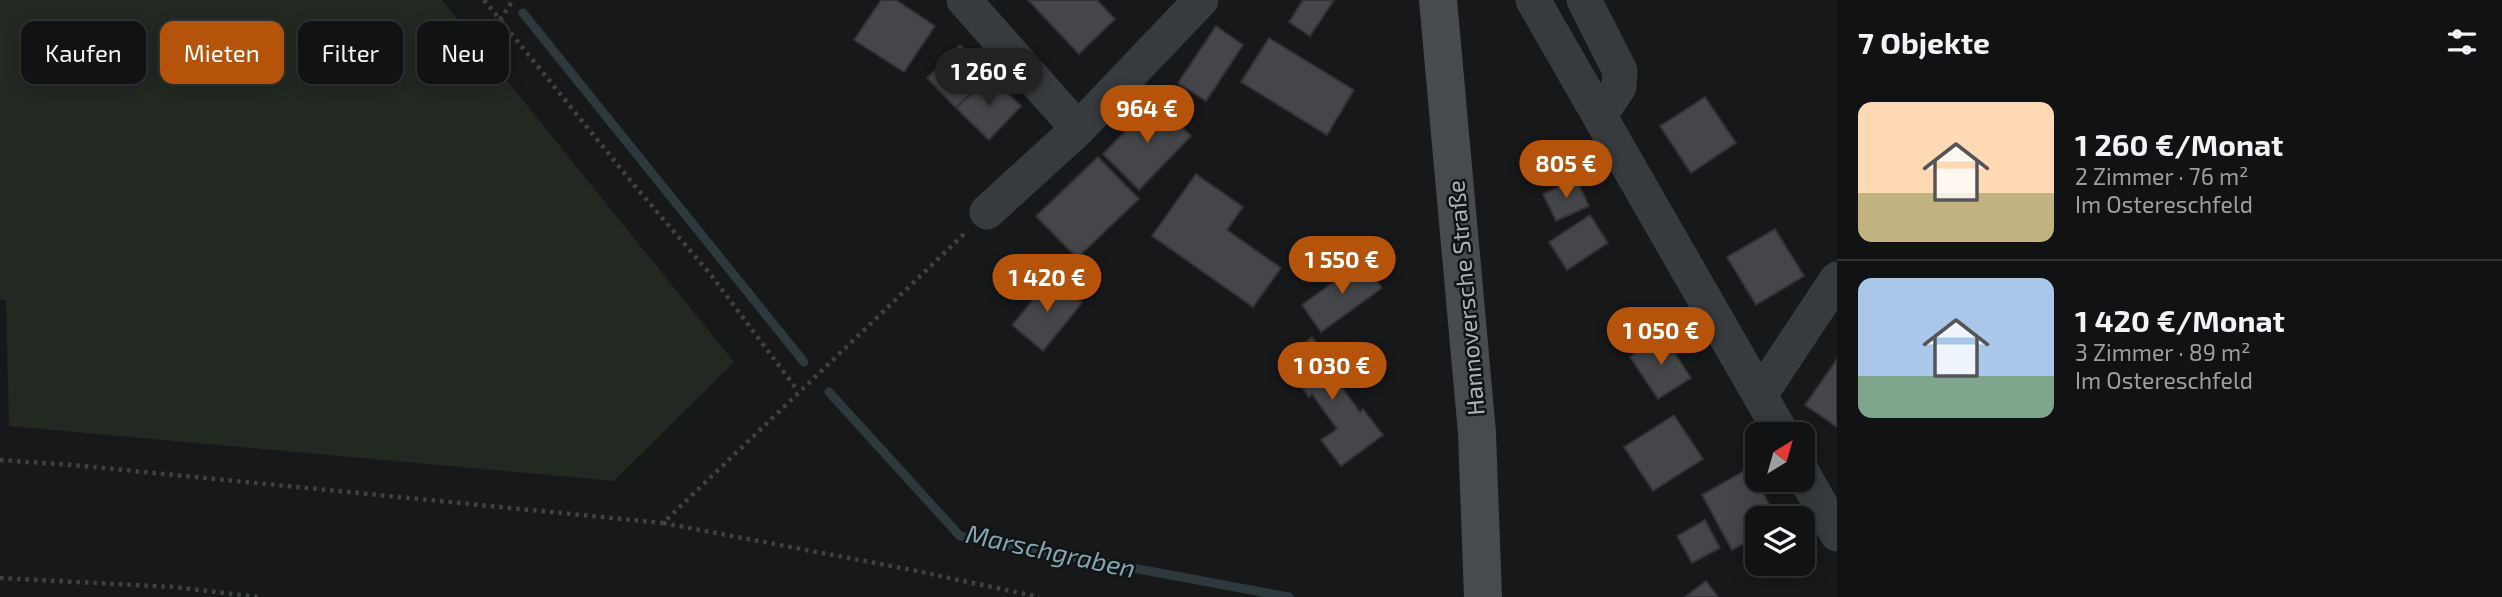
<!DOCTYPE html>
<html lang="de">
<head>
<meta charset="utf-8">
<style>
  body { margin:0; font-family:"Exo 2",sans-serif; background:#1a1b1c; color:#f1f3f6; height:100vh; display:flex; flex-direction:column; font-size:26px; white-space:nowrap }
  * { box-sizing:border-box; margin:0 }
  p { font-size:23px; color:#9c9ea0 }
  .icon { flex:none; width:38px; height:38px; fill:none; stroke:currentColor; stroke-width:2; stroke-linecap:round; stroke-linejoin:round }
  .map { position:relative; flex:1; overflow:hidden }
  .side { display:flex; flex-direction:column; background:#111213; width:665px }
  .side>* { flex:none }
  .guide { position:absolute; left:21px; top:21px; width:665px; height:63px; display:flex; gap:14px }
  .needle { width:46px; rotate:37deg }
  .fabs { position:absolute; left:1745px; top:422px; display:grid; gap:14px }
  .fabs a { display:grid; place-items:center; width:70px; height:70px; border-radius:14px; background:#111213; box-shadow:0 4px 18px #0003,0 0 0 2px #303233; font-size:35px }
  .price { position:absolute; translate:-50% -60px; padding:0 16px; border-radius:24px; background:#b45309; color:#fff; font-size:23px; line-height:46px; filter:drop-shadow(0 2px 4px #0008) }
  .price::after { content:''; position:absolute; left:50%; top:42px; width:21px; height:16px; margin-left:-10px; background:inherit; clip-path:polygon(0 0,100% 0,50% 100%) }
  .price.current { background:#222; color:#fff }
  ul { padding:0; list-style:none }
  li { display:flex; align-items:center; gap:21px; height:175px; padding:0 21px }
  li+li { border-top:2px solid #303233 }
  li span { display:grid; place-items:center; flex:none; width:196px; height:140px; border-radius:14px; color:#555 }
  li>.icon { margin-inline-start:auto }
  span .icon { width:84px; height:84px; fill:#fffc; stroke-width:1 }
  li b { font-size:30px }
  h2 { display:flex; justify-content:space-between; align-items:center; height:84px; padding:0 21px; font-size:30px }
  .chip { padding:0 24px; border-radius:14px; background:#111213; box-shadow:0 4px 18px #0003,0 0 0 2px #303233; font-size:24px; line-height:63px }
  .chip.current { background:#b45309; color:#fff }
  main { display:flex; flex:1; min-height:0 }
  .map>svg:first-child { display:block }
  .green { fill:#222921 }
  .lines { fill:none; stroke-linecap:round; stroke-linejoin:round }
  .stream { stroke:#2e393d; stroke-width:9 }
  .building { fill:#444649; stroke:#313235; stroke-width:2 }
  .path { stroke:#3f4245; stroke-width:4.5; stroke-dasharray:3.5 5; stroke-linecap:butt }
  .street { stroke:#383b3e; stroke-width:35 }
  .secondary { stroke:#474a4e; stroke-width:38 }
  .labels { text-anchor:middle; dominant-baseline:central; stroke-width:5; stroke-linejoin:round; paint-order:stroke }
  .street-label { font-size:24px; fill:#aab2b8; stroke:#121314 }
  .water-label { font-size:26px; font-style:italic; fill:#83a6b1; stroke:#121314 }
</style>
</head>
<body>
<main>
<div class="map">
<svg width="1837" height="597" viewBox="0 0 1837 597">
  <rect width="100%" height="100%" fill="#171819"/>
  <!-- green -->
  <path class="green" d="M0 0H442L734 362 614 481 9 426 6 300 0 299Z"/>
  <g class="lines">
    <!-- stream -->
    <g class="stream">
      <path d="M523 13 804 362"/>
      <path d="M829 392 960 536 1289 597"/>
    </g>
  </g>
  <!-- building -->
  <g class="building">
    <path d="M881 0H896L935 26 904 72 854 40Z"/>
    <path d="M1028 0H1097L1115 19 1079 54Z"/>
    <path d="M1303 0H1334L1310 36 1289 22Z"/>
    <path d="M1216 26 1243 45 1206 101 1178 83Z"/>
    <path d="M1269 38 1354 90 1327 135 1241 82Z"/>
    <path d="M960 45 990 76 956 108 927 78Z"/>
    <path d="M990 76 1021 106 989 140 956 108Z"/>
    <path d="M1705 97 1736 143 1691 173 1660 126Z"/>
    <path d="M1155 101 1191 136 1139 190 1103 154Z"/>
    <path d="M1098 157 1139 199 1077 258 1036 216Z"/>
    <path d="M1196 174 1243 207 1227 230 1281 268 1253 307 1152 236Z"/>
    <path d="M1576 179 1589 206 1556 221 1543 194Z"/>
    <path d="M1590 215 1608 243 1567 270 1549 242Z"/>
    <path d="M1775 229 1804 276 1756 305 1727 257Z"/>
    <path d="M1362 261 1382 288 1321 332 1302 305Z"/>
    <path d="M1051 278 1082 303 1043 351 1012 325Z"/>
    <path d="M1663 335 1691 378 1658 399 1630 357Z"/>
    <path d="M1312 337 1343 378 1338 382 1360 412 1363 409 1383 435 1341 466 1321 440 1337 429 1312 394 1309 397 1281 360Z"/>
    <path d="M1837 359V427L1805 405Z"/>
    <path d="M1674 415 1703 459 1653 491 1624 447Z"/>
    <path d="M1749 468 1777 518H1757V536L1732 550 1702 495Z"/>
    <path d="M1705 520 1720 548 1692 563 1677 536Z"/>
    <path d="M1706 581 1718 597H1685Z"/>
  </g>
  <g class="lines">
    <!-- path -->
    <g class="path">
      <path d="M484 0 634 185 711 275 798 391"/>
      <path d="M500 20 513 0"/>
      <path d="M0 460 73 465 663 523 964 234"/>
      <path d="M663 523 907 569 1039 597"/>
      <path d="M0 578 173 587 259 597"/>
    </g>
    <!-- street -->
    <g class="street">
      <path d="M964 0 1078 129"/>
      <path d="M1533 0 1782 434"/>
      <path d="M1584 0 1620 71 1619 87 1600 115"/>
      <path d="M987 212 1078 129 1201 0"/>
      <path d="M1760 395 1837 279"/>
      <path d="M1802 472 1837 534"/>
    </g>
    <!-- secondary -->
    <path class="secondary" d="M1438 0 1477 433 1483 597"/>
  </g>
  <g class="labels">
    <!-- street labels -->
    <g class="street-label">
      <text transform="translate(1465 298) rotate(-95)">Hannoversche Straße</text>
    </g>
    <!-- water labels -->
    <g class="water-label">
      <text transform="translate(1051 550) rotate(12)">Marschgraben</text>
    </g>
  </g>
</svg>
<div class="fabs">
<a><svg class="needle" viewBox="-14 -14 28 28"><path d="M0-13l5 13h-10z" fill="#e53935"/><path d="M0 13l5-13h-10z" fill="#9c9ea0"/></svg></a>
<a><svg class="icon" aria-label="layers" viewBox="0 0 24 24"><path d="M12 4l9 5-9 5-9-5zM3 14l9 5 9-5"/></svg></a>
</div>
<b class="price current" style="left:989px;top:108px">1 260 €</b>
<b class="price" style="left:1147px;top:145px">964 €</b>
<b class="price" style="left:1566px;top:200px">805 €</b>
<b class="price" style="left:1342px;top:296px">1 550 €</b>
<b class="price" style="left:1047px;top:314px">1 420 €</b>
<b class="price" style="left:1661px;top:367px">1 050 €</b>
<b class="price" style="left:1332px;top:402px">1 030 €</b>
<div class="guide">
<a class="chip">Kaufen</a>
<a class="chip current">Mieten</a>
<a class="chip">Filter</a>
<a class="chip">Neu</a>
</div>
</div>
<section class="side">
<h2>7 Objekte<svg class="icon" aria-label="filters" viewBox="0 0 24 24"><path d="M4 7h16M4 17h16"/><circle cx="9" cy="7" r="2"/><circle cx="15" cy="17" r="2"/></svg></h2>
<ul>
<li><span style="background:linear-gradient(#ffd9b3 65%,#c2b280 0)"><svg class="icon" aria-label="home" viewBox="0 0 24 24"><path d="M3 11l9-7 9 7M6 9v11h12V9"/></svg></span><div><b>1 260 €/Monat</b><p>2 Zimmer · 76 m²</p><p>Im Ostereschfeld</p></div></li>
<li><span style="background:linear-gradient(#a9c7e8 70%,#7fa58c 0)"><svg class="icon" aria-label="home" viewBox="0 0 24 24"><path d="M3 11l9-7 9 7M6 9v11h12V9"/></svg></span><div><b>1 420 €/Monat</b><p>3 Zimmer · 89 m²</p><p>Im Ostereschfeld</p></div></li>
</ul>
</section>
</main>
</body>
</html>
